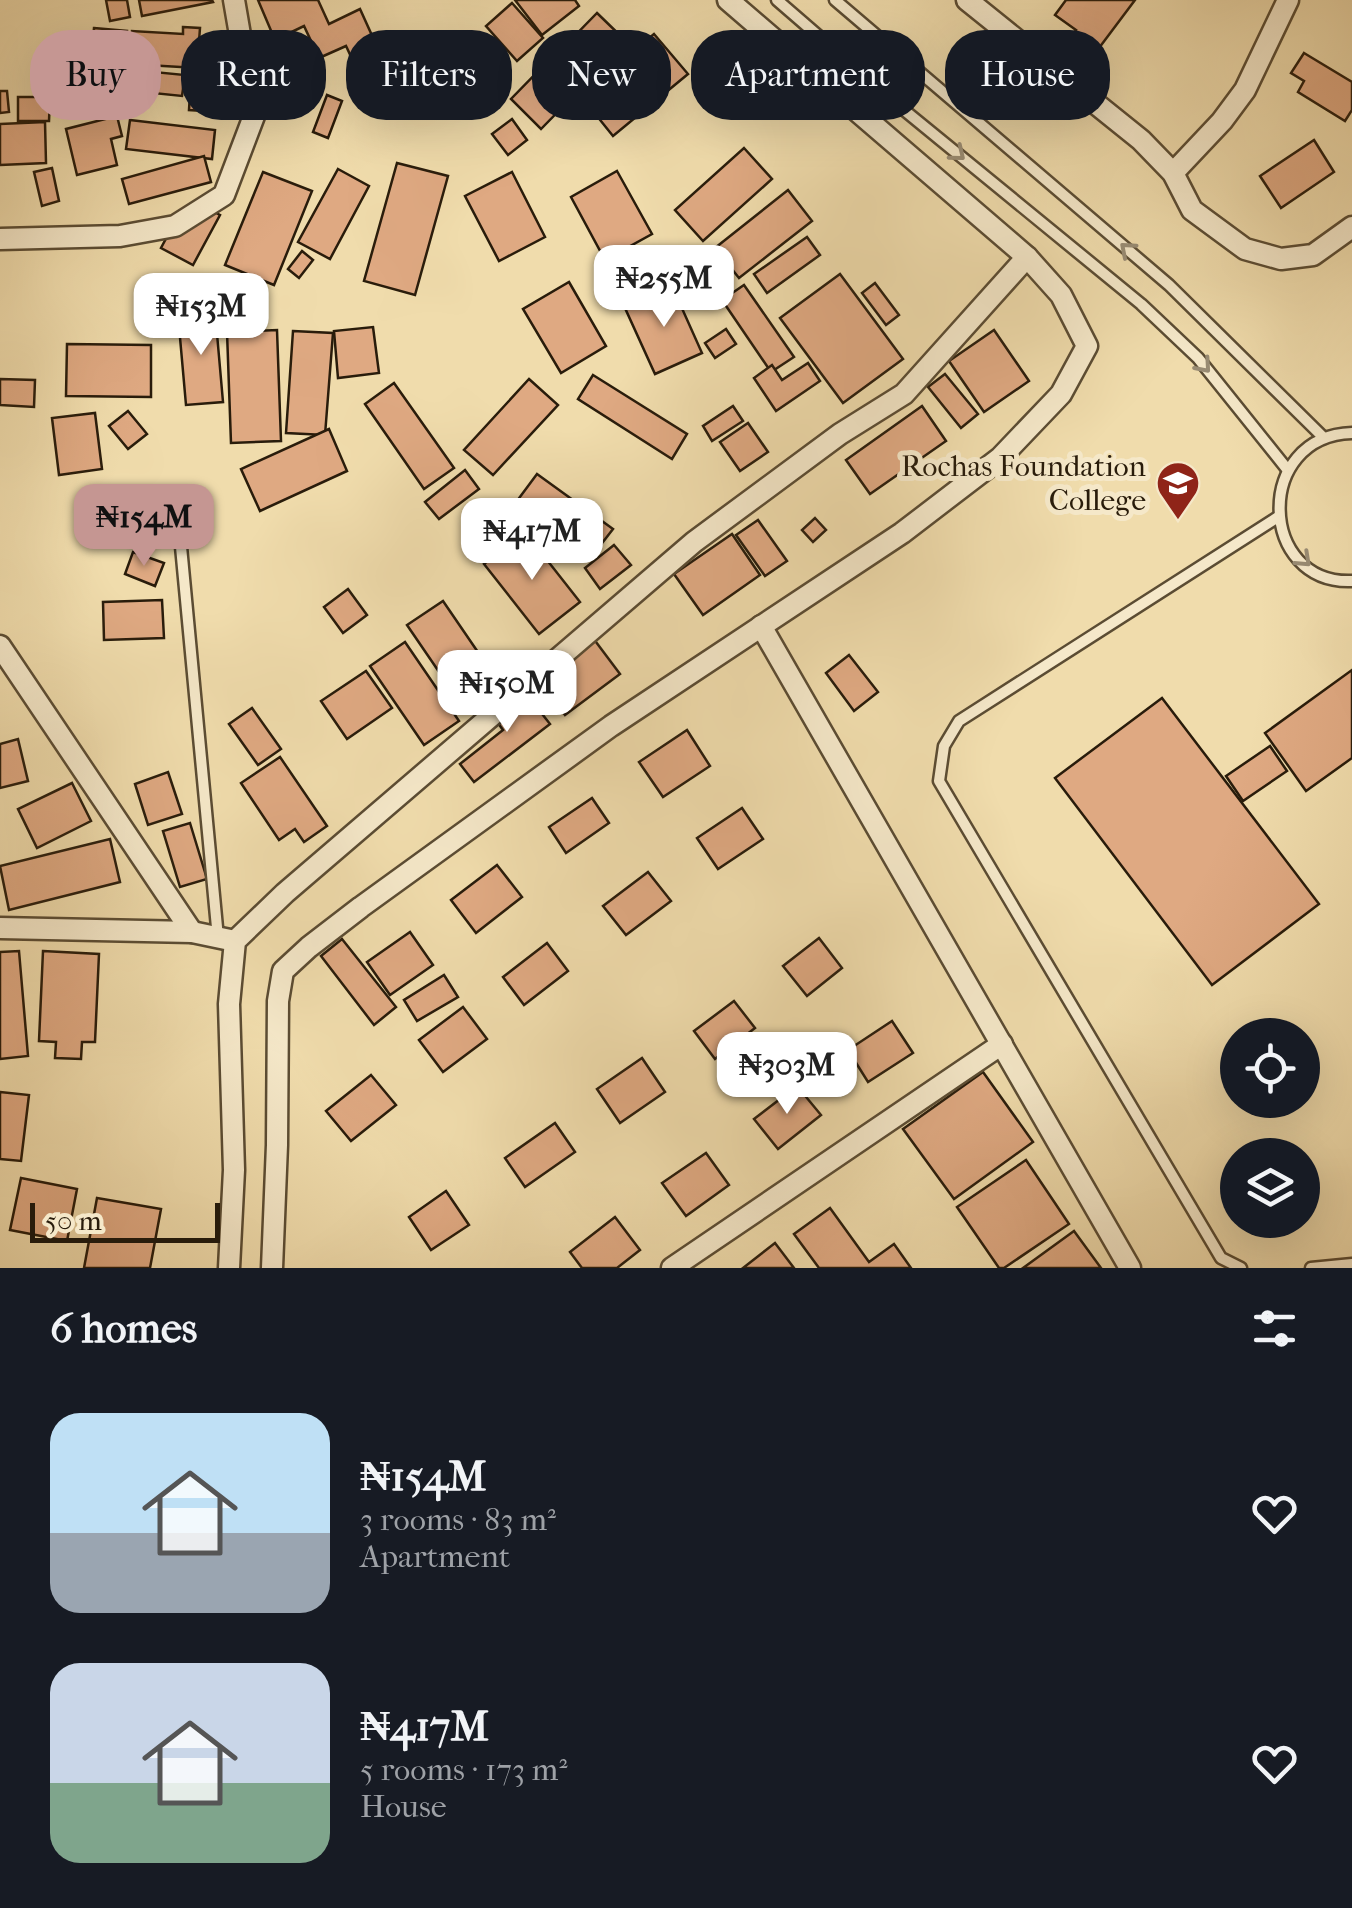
<!DOCTYPE html>
<html lang="en">
<head>
<meta charset="utf-8">
<style>
  body { margin:0; font-family:"IM FELL French Canon",serif; background:#242831; color:#f1f3f6; height:100vh; display:flex; flex-direction:column; font-size:38px; white-space:nowrap }
  * { box-sizing:border-box; margin:0 }
  p { font-size:32px; color:#9ea1a6 }
  .icon { flex:none; width:55px; height:55px; fill:none; stroke:currentColor; stroke-width:2; stroke-linecap:round; stroke-linejoin:round }
  .map { position:relative; height:1268px; overflow:hidden }
  .panel { display:flex; flex-direction:column; background:#171b24; flex:1 }
  .panel>* { flex:none }
  .guide { position:absolute; left:30px; top:30px; width:1292px; height:90px; display:flex; gap:20px }
  .controls { position:absolute; left:1220px; top:1018px; display:grid; gap:20px }
  .controls a { display:grid; place-items:center; width:100px; height:100px; border-radius:50%; background:#171b24; box-shadow:0 10px 40px #0002; font-size:50px }
  .scale { position:absolute; left:30px; bottom:25px; width:190px; box-sizing:border-box; padding-left:10px; border:5px solid #291c0b; border-top:0; font-size:28px; line-height:35px; white-space:nowrap; color:#291c0b; -webkit-text-stroke:8px #f5e8c9; paint-order:stroke }
  .price { position:absolute; translate:-50% -85px; padding:0 22px; border-radius:20px; background:#fff; color:#222; font-size:32px; line-height:65px; filter:drop-shadow(0 2px 5px #0008) }
  .price::after { content:''; position:absolute; left:50%; top:60px; width:30px; height:22px; margin-left:-15px; background:inherit; clip-path:polygon(0 0,100% 0,50% 100%) }
  .price.active { background:#c59692; color:#111 }
  ul { padding:0; list-style:none }
  li { display:flex; align-items:center; gap:30px; height:250px; padding:0 50px }
  li span { display:grid; place-items:center; flex:none; width:280px; height:200px; border-radius:30px; color:#555 }
  li>.icon { margin-inline-start:auto }
  span .icon { width:120px; height:120px; fill:#fffc; stroke-width:1 }
  li b { font-size:42px }
  h2 { display:flex; justify-content:space-between; align-items:center; height:120px; padding:0 50px; font-size:42px }
  .chip { padding:0 35px; border-radius:40px; background:#171b24; box-shadow:0 10px 40px #0002; font-size:35px; line-height:90px }
  .chip.active { background:#c59692; color:#111 }
  .map>svg:first-child { display:block }
  .building { fill:#dfa982; stroke:#291c0b; stroke-width:2.5 }
  .lines { fill:none; stroke-linecap:round; stroke-linejoin:round }
  .service-casing { stroke:#5b4c33; stroke-width:15 }
  .minor-casing { stroke:#5b4c33; stroke-width:25 }
  .service { stroke:#f5e8c9; stroke-width:10 }
  .minor { stroke:#f5e8c9; stroke-width:20 }
  .oneway { stroke:#998c74 }
  .labels { text-anchor:middle; dominant-baseline:central; stroke-width:10; stroke-linejoin:round; paint-order:stroke }
  .poi-label { font-size:30px; fill:#291c0b; stroke:#f5e8c9; text-anchor:end }
</style>
</head>
<body>
<div class="map">
<svg width="1352" height="1268" viewBox="0 0 1352 1268">
  <rect width="100%" height="100%" fill="#f0dcac"/>
  <filter id="stains"><feTurbulence type="fractalNoise" baseFrequency=".002" numOctaves="4"/><feColorMatrix values="0 0 0 0 .2 0 0 0 0 .09 0 0 0 0 .02 0 0 0 .5 -.17"/></filter>
  <radialGradient id="worn" r=".72"><stop offset=".6" stop-color="#630" stop-opacity="0"/><stop offset="1" stop-color="#630" stop-opacity=".3"/></radialGradient>
  <!-- building -->
  <g class="building">
    <path d="M106 0H127L130 17 110 21Z"/>
    <path d="M139 0H212L213 2 142 16Z"/>
    <path d="M258 0H318L329 24 360 9 379 51 354 63 346 46 319 58 304 26 275 40Z"/>
    <path d="M515 0H575L579 6 542 35Z"/>
    <path d="M1066 0H1135L1093 56 1069 39 1076 30 1055 15Z"/>
    <path d="M512 3 543 38 517 61 486 26Z"/>
    <path d="M597 13 628 43 589 84 558 53Z"/>
    <path d="M183 27 200 28 197 68 130 64 132 31 183 34Z"/>
    <path d="M94 28 127 31 123 69 185 75 182 96 133 91 134 77 90 73Z"/>
    <path d="M654 34 688 74 613 136 580 95Z"/>
    <path d="M1304 53 1352 82V110L1345 121 1298 92 1304 81 1291 73Z"/>
    <path d="M550 59 580 89 541 129 511 99Z"/>
    <path d="M257 63 278 64 277 86 255 85Z"/>
    <path d="M212 65 225 67 223 92 209 90Z"/>
    <path d="M0 91H7L9 112 0 113Z"/>
    <path d="M190 93 220 95 219 112 189 110Z"/>
    <path d="M327 95 342 101 328 138 313 132Z"/>
    <path d="M18 97H50L49 121H18Z"/>
    <path d="M117 116 122 136 111 139 117 165 77 175 66 129Z"/>
    <path d="M512 119 527 140 508 155 492 134Z"/>
    <path d="M130 120 215 130 212 159 126 149Z"/>
    <path d="M45 122 46 163 0 165V124Z"/>
    <path d="M1314 140 1334 172 1281 208 1260 176Z"/>
    <path d="M744 148 772 179 703 241 675 210Z"/>
    <path d="M204 156 211 182 129 204 122 179Z"/>
    <path d="M397 163 448 176 415 295 364 281Z"/>
    <path d="M52 168 59 201 42 206 34 172Z"/>
    <path d="M338 169 369 186 330 259 298 242Z"/>
    <path d="M617 171 652 234 605 260 571 197Z"/>
    <path d="M263 172 312 191 274 285 225 265Z"/>
    <path d="M512 172 545 237 499 261 465 196Z"/>
    <path d="M788 190 812 221 739 278 715 248Z"/>
    <path d="M201 205 220 215 193 265 161 248 178 216Z"/>
    <path d="M807 237 820 255 767 293 754 274Z"/>
    <path d="M302 251 313 260 299 278 288 269Z"/>
    <path d="M840 274 903 359 843 403 780 318Z"/>
    <path d="M569 282 606 346 561 373 523 309Z"/>
    <path d="M875 283 899 315 886 325 862 293Z"/>
    <path d="M744 285 794 357 771 372 722 300Z"/>
    <path d="M672 286 702 353 655 374 625 308Z"/>
    <path d="M215 311 223 402 186 405 178 315Z"/>
    <path d="M373 327 379 373 338 378 334 331Z"/>
    <path d="M726 329 736 344 715 358 705 343Z"/>
    <path d="M277 330 281 441 231 443 227 332Z"/>
    <path d="M994 330 1029 381 984 412 949 361Z"/>
    <path d="M293 331 333 333 325 435 286 433Z"/>
    <path d="M67 344 151 345V397L66 396Z"/>
    <path d="M808 363 820 381 776 411 754 378 772 365 782 380Z"/>
    <path d="M945 374 978 414 961 428 928 387Z"/>
    <path d="M593 375 687 434 672 459 578 399Z"/>
    <path d="M0 379 35 380 34 407 0 405Z"/>
    <path d="M529 379 558 405 493 475 464 450Z"/>
    <path d="M394 383 454 468 424 489 365 404Z"/>
    <path d="M733 406 743 421 712 441 703 426Z"/>
    <path d="M922 406 946 441 870 494 846 460Z"/>
    <path d="M128 411 147 434 128 449 109 426Z"/>
    <path d="M95 413 102 469 59 475 52 418Z"/>
    <path d="M748 423 768 452 740 471 720 442Z"/>
    <path d="M329 429 347 471 260 511 241 469Z"/>
    <path d="M465 470 479 489 439 519 425 502Z"/>
    <path d="M537 474 613 529 589 560 514 505Z"/>
    <path d="M815 518 826 530 813 542 802 530Z"/>
    <path d="M758 520 787 561 765 576 736 535Z"/>
    <path d="M525 532 580 602 539 634 484 564Z"/>
    <path d="M732 534 760 575 703 615 674 574Z"/>
    <path d="M614 545 631 565 600 589 585 568Z"/>
    <path d="M133 552 164 563 155 586 125 574Z"/>
    <path d="M348 589 367 615 343 633 324 607Z"/>
    <path d="M162 600 164 638 104 640 103 602Z"/>
    <path d="M443 601 497 680 461 704 407 625Z"/>
    <path d="M593 638 620 674 565 715 538 679Z"/>
    <path d="M405 642 459 721 424 745 370 666Z"/>
    <path d="M849 655 878 692 854 711 826 673Z"/>
    <path d="M1352 670V758L1306 791 1265 733Z"/>
    <path d="M366 671 392 708 347 739 321 701Z"/>
    <path d="M524 691 550 724 474 782 460 764 503 730 492 715Z"/>
    <path d="M1162 698 1319 904 1212 985 1055 778Z"/>
    <path d="M252 708 281 749 258 765 229 724Z"/>
    <path d="M687 730 710 766 663 797 639 762Z"/>
    <path d="M18 739 28 781 0 788V744Z"/>
    <path d="M1270 746 1287 771 1243 801 1226 776Z"/>
    <path d="M280 757 327 826 304 842 295 829 279 840 241 783Z"/>
    <path d="M168 772 182 814 148 825 135 784Z"/>
    <path d="M72 783 91 821 37 848 18 809Z"/>
    <path d="M592 798 609 823 566 853 549 827Z"/>
    <path d="M742 808 763 839 718 869 697 838Z"/>
    <path d="M190 823 207 879 180 887 163 831Z"/>
    <path d="M110 839 120 882 9 910 0 866Z"/>
    <path d="M497 865 522 897 476 933 451 900Z"/>
    <path d="M648 872 671 901 626 935 603 906Z"/>
    <path d="M410 932 433 965 390 995 367 962Z"/>
    <path d="M819 938 842 968 807 996 783 966Z"/>
    <path d="M342 939 396 1007 374 1025 321 956Z"/>
    <path d="M547 943 568 971 524 1005 503 977Z"/>
    <path d="M19 951 28 1056 0 1059V952Z"/>
    <path d="M43 951 99 954 95 1042H82L81 1059 55 1058 56 1042 39 1041Z"/>
    <path d="M444 975 458 997 417 1021 404 1000Z"/>
    <path d="M734 1001 755 1028 715 1059 694 1031Z"/>
    <path d="M463 1007 487 1039 443 1072 419 1040Z"/>
    <path d="M892 1021 913 1053 868 1082 848 1050Z"/>
    <path d="M642 1058 665 1092 620 1123 597 1089Z"/>
    <path d="M983 1072 1033 1142 954 1199 903 1129Z"/>
    <path d="M371 1075 396 1105 351 1141 326 1111Z"/>
    <path d="M797 1086 821 1115 778 1149 754 1119Z"/>
    <path d="M0 1092 29 1095 21 1161 0 1159Z"/>
    <path d="M555 1123 575 1152 525 1187 505 1158Z"/>
    <path d="M706 1153 729 1185 686 1216 662 1183Z"/>
    <path d="M1026 1160 1069 1224 1004 1268H999L957 1207Z"/>
    <path d="M21 1178 77 1189 67 1241 10 1230Z"/>
    <path d="M446 1191 469 1225 431 1250 409 1217Z"/>
    <path d="M97 1198 161 1209 150 1268H84Z"/>
    <path d="M830 1208 869 1262 894 1244 911 1268H819L794 1234Z"/>
    <path d="M615 1217 640 1250 617 1268H582L570 1252Z"/>
    <path d="M1074 1231 1101 1268H1023Z"/>
    <path d="M775 1243 794 1268H743Z"/>
  </g>
  <g class="lines">
    <!-- service casing -->
    <g class="service-casing">
      <g id="service">
        <path d="M777 0 904 110 1141 304 1198 358 1287 469"/>
        <path d="M835 0 1169 285 1324 438"/>
        <path d="M1352 433C1253 436 1258 585 1352 581"/>
        <path d="M180 536 218 938"/>
        <path d="M1241 1268 1221 1258 939 781 944 746 959 721 1278 517"/>
        <path d="M1311 1268 1352 1264"/>
      </g>
    </g>
    <!-- minor casing -->
    <g class="minor-casing">
      <g id="minor">
        <path d="M967 0 1141 140 1173 173 1192 210 1245 249 1281 259 1313 255 1352 227"/>
        <path d="M1173 173 1222 121 1245 90 1288 0"/>
        <path d="M0 239 120 236 175 226 224 195 254 116 234 0"/>
        <path d="M761 626 1130 1268"/>
        <path d="M0 646 192 932"/>
        <path d="M0 928 192 932 235 941"/>
        <path d="M229 1268 234 1170 229 1004 235 941 285 893 694 542 840 434 904 394 1027 257"/>
        <path d="M272 1268 277 1145 278 1001 283 971 309 947 361 907 611 726 902 533 1000 458 1061 394 1087 346 1061 295 1027 257 728 0"/>
        <path d="M672 1268 1002 1044"/>
      </g>
    </g>
    <!-- service -->
    <use href="#service" class="service"/>
    <!-- minor -->
    <use href="#minor" class="minor"/>
  </g>
  <!-- one-way arrows -->
  <defs><path id="oneway-chevron" d="M-2-3.5L2.5 0L-2 3.5" fill="none" stroke-width="1.6" stroke-linecap="round" stroke-linejoin="round" transform="scale(2.5)"/></defs>
  <g class="oneway">
    <use href="#oneway-chevron" transform="translate(958 154) rotate(39)"/>
    <use href="#oneway-chevron" transform="translate(1127 249) rotate(-139)"/>
    <use href="#oneway-chevron" transform="translate(1204 366) rotate(49)"/>
    <use href="#oneway-chevron" transform="translate(1304 560) rotate(43)"/>
  </g>
  <!-- icons -->
  <defs>
    <g id="university-pin" transform="scale(2.25)"><path d="M0 17L-7.5 6A9.5 9.5 0 1 1 7.5 6Z" fill="#8f2418" stroke="#f5e8c9"/><path d="M0-5L7-2L0 1L-7-2ZM-4 1L0 2.5L4 1V4Q0 6-4 4Z" fill="#fff"/></g>
  </defs>
  <g fill-rule="evenodd">
    <use href="#university-pin" x="1178" y="483"/>
  </g>
  <g class="labels">
    <!-- poi labels -->
    <g class="poi-label">
      <text x="1146" y="466">Rochas Foundation<tspan x="1146" dy="34">College</tspan></text>
    </g>
  </g>
  <rect width="100%" height="100%" filter="url(#stains)"/>
  <rect width="100%" height="100%" fill="url(#worn)"/>
</svg>
<div class="controls">
<a><svg class="icon" aria-label="locate" viewBox="0 0 24 24"><circle cx="12" cy="12" r="6"/><path d="M12 2v4M12 18v4M2 12h4M18 12h4"/></svg></a>
<a><svg class="icon" aria-label="layers" viewBox="0 0 24 24"><path d="M12 4l9 5-9 5-9-5zM3 14l9 5 9-5"/></svg></a>
</div>
<div class="scale">50 m</div>
<b class="price" style="left:664px;top:330px">₦255M</b>
<b class="price" style="left:201px;top:358px">₦153M</b>
<b class="price active" style="left:144px;top:569px">₦154M</b>
<b class="price" style="left:532px;top:583px">₦417M</b>
<b class="price" style="left:507px;top:735px">₦150M</b>
<b class="price" style="left:787px;top:1117px">₦303M</b>
<div class="guide">
<a class="chip active">Buy</a>
<a class="chip">Rent</a>
<a class="chip">Filters</a>
<a class="chip">New</a>
<a class="chip">Apartment</a>
<a class="chip">House</a>
</div>
</div>
<section class="panel">
<h2>6 homes<svg class="icon" aria-label="filters" viewBox="0 0 24 24"><path d="M4 7h16M4 17h16"/><circle cx="9" cy="7" r="2"/><circle cx="15" cy="17" r="2"/></svg></h2>
<ul>
<li><span style="background:linear-gradient(#bfe0f5 60%,#9aa5b1 0)"><svg class="icon" aria-label="home" viewBox="0 0 24 24"><path d="M3 11l9-7 9 7M6 9v11h12V9"/></svg></span><div><b>₦154M</b><p>3 rooms · 83 m²</p><p>Apartment</p></div><svg class="icon" aria-label="heart" viewBox="0 0 24 24"><path d="M12 20l-8-8c-3-5 5-10 8-4 3-6 11-1 8 4z"/></svg></li>
<li><span style="background:linear-gradient(#c9d6e8 60%,#7fa58c 0)"><svg class="icon" aria-label="home" viewBox="0 0 24 24"><path d="M3 11l9-7 9 7M6 9v11h12V9"/></svg></span><div><b>₦417M</b><p>5 rooms · 173 m²</p><p>House</p></div><svg class="icon" aria-label="heart" viewBox="0 0 24 24"><path d="M12 20l-8-8c-3-5 5-10 8-4 3-6 11-1 8 4z"/></svg></li>
</ul>
</section>
</body>
</html>
